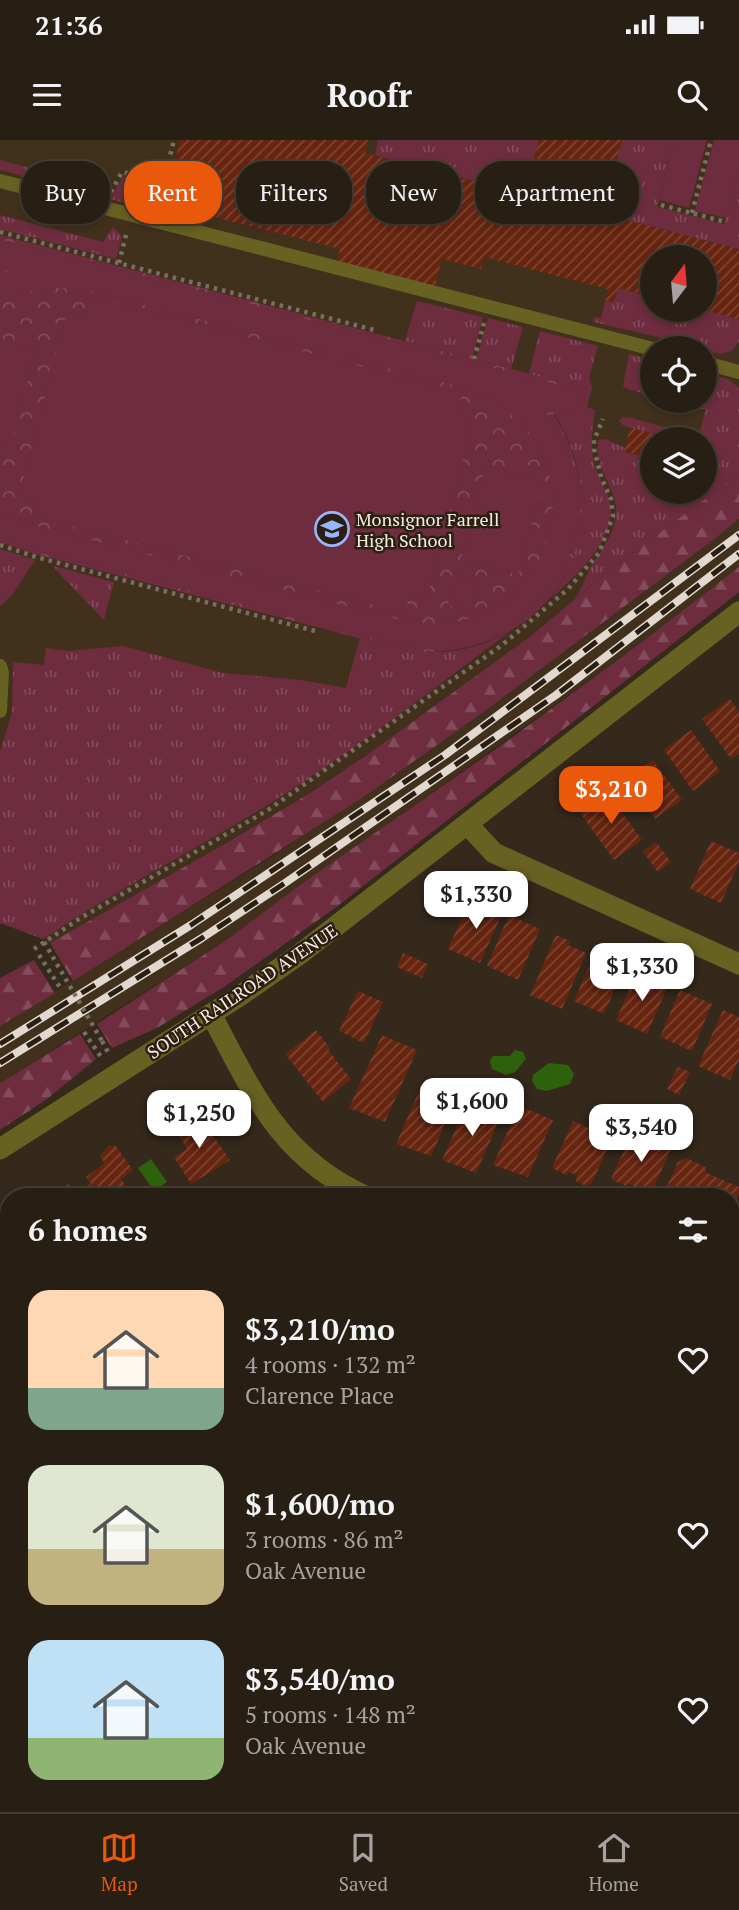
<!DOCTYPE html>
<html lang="en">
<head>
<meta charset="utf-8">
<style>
  body { margin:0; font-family:"PT Serif",serif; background:#30271d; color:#f1f3f6; height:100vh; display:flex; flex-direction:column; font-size:26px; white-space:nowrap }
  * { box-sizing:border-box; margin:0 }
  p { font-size:23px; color:#a5a2a0 }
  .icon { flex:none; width:38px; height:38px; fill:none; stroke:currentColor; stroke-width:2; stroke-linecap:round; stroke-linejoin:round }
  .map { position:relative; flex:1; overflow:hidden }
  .sheet { position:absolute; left:0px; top:1048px; width:740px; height:625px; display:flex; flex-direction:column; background:#281f14; border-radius:28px 28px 0 0; box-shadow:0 4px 10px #0003,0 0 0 2px #443d34 }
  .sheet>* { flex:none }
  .hud { position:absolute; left:21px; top:21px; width:698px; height:63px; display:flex; gap:14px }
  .needle { width:46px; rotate:16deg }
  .fabs { position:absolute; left:640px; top:105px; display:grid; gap:14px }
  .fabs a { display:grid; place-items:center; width:77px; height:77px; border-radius:50%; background:#281f14; box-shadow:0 4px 10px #0003,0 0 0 2px #443d34; font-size:35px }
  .price { position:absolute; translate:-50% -60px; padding:0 16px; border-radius:14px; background:#fff; color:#222; font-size:23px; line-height:46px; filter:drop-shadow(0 2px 4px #0008) }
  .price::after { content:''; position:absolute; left:50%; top:42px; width:21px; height:16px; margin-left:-10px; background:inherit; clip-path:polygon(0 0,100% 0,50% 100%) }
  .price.active { background:#ea580c; color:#fff }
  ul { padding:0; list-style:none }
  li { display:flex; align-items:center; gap:21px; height:175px; padding:0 28px }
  li span { display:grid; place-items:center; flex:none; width:196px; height:140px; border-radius:21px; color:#555 }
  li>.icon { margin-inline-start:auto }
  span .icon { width:84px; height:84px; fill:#fffc; stroke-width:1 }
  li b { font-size:30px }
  h2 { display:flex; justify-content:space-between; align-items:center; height:84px; padding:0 28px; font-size:30px }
  .chip { padding:0 24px; border-radius:28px; background:#281f14; box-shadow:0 4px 10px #0003,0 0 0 2px #443d34; font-size:24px; line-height:63px }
  .chip.active { background:#ea580c; color:#fff }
  .status { display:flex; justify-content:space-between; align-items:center; height:49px; padding:0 35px; background:#281f14; direction:ltr }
  .status svg { height:19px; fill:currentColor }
  header { display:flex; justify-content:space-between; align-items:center; height:91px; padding:0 28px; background:#281f14; font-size:32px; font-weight:700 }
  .tabs { display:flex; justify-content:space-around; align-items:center; height:98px; border-top:2px solid #443d34; background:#281f14; font-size:19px; color:#a5a2a0 }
  .tabs a { display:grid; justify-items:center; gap:4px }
  .tabs .active { color:#ea580c }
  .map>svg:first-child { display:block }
  .built { fill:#41301c; fill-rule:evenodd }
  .grass { fill:url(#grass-tufts) }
  .forest { fill:url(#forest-firs) }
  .park { fill:url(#park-crowns) }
  .pitch { fill:#6e2c3f }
  .water { fill:#2e610c }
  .building { fill:url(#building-hatch) }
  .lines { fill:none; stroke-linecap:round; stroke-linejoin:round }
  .path { stroke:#796e62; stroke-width:4.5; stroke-dasharray:3.5 5; stroke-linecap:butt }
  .lane { stroke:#676122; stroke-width:14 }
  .street { stroke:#676122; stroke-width:21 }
  .secondary { stroke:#857e2e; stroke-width:21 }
  .rail-casing { stroke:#e2d8cf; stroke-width:8 }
  .rail { stroke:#2b1f11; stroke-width:5; stroke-dasharray:16; stroke-linecap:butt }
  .path-bridge { stroke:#796e62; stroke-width:4.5; stroke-dasharray:3.5 5; stroke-linecap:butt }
  .labels { text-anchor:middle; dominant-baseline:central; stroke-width:5; stroke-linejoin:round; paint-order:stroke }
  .poi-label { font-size:18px; fill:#f6ede4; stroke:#2b1f11; text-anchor:start }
  .street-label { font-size:18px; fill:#f6ede4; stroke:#2b1f11 }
</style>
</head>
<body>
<div class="status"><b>21:36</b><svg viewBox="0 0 49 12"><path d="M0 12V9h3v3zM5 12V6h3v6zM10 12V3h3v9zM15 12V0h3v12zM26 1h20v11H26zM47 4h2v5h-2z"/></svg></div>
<header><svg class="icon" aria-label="menu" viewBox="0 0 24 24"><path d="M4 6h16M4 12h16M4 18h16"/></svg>Roofr<svg class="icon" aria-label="search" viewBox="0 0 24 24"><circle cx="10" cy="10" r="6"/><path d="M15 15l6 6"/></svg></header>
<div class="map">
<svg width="739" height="1672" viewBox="0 0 739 1672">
  <defs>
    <pattern id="grass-tufts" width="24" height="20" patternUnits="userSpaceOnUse" patternTransform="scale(1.75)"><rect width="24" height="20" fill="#6e2c3f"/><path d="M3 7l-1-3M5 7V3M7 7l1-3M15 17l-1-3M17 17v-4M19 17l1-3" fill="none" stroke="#834b5b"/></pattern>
    <pattern id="forest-firs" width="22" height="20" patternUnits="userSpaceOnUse" patternTransform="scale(1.75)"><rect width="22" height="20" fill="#6e2c3f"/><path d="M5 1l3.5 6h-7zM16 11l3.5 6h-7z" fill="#834b5b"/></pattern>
    <pattern id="park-crowns" width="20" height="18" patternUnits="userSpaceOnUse" patternTransform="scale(1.75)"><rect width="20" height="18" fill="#6e2c3f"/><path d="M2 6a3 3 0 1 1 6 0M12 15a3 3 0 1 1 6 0" fill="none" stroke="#834b5b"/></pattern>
    <pattern id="building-hatch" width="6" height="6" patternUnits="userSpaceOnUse" patternTransform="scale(1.75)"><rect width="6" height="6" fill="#672510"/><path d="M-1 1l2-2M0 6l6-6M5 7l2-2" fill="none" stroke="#7d4533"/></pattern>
  </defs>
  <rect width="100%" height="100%" fill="#35291b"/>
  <!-- built -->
  <g class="built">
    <path d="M0 0H739V334L613 427 532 495 371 612 310 653 223 705 50 803 0 779ZM653 117H705V170H653ZM653 208H705V261H653ZM653 299H705V352H653Z"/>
    <path d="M739 379V427L638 505 225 801 0 943V886L279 712 478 576Z"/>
  </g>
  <!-- grass -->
  <g class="grass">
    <path d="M378 0H539L525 54 375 15Z"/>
    <path d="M622 0H674L657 67 724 84 739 28V109L603 74Z"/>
    <path d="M0 20 109 49 104 57 0 30Z"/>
    <path d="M124 35 158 43 152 70 110 59Z"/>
    <path d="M0 75 103 102 113 87 122 97 116 119 0 89Z"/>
    <path d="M618 148 653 157V170H704L739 179V202L732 211 720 214 705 210V208L593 182 594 177 601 178 605 160 614 163Z"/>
    <path d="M417 161 483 177 472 219 405 201Z"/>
    <path d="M488 178 523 187 511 229 476 220Z"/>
    <path d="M540 191 598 206 589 238 592 247 587 267 595 270C592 291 589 310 596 330 600 340 606 350 609 360 620 398 573 437 550 460 586 410 592 349 565 293 555 272 541 253 529 233Z"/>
    <path d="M629 214 653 220V256L627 249 623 246Z"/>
    <path d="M705 234 728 239 739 248V334L613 427 573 460C580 452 582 446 586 437 598 412 624 388 614 357 607 337 595 322 598 300L606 299 625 308V312L653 319V352H705V299H666V297L624 286 619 281 622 277 632 278 698 297 706 270 671 261H705Z"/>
    <path d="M0 409 35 420 13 454 0 466Z"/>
    <path d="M54 426 114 442 104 480 56 430Z"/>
    <path d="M512 490C430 551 349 615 261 669 189 713 113 752 43 799L0 783V611L12 573 13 522 44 525 46 508 69 511 123 506 223 533 301 540 346 548 360 498C416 514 459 521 512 490Z"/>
  </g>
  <!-- forest -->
  <g class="forest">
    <path d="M739 334V379L713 400 478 576 362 658 73 841 50 803 223 705 310 653 371 612 532 495 613 427Z"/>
    <path d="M739 427V452L335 768 224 847 157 888 112 908 97 884 225 801 303 743 510 599 638 505Z"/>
    <path d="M34 820 55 853 0 886V838Z"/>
    <path d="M80 894 96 919 47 959 0 990V943Z"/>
  </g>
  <!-- park -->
  <path class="park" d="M0 95 587 249 579 280 553 273C628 393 550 522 409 511L32 413 0 402Z"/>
  <!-- pitch -->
  <g class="pitch">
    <path d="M674 0H707L689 68 659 60Z"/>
    <path d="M714 0H739V28L726 78 695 71Z"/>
    <path d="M0 99 582 251 576 276 543 268C555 285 567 303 573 325 601 428 518 517 415 509L25 408 0 398V371L33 385 396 479C554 520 621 299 461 247L90 151C58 145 29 147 0 164V134L13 129 0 125Z"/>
    <path d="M90 156 462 253 457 274 474 278 427 459 410 455 405 473 33 376 37 359 19 355 67 172 84 176Z"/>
    <path d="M0 200 36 209 11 303 0 300Z"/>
    <path d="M486 326 543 341 518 435 461 420Z"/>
    <path d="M455 435 479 441 472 471 448 465Z"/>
  </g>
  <!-- water -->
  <g class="water">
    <path d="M515 910 523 912 526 919 515 932 506 935 492 929 490 921 493 916H510Z"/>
    <path d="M549 923 568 925 574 934 570 944 547 951 537 949 532 941 533 935Z"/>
    <path d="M151 1019 167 1042 154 1051 138 1028Z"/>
    <path d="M732 1371 739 1382V1403L733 1408Z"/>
  </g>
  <!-- building -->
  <g class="building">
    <path d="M180 0H368L365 13 525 54 539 0H622L603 74 739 109V179L705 170V117H653V157L618 148 614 163 605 160 608 149 484 117 481 129 442 119 434 149 336 124 340 109 183 69 191 36 172 32Z"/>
    <path d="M630 288 667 297 666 299H653V319L624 311Z"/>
    <path d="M730 559 739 572V614L731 619 702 579Z"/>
    <path d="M691 590 720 631 693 651 664 610Z"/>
    <path d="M653 620 682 660 655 679 626 640Z"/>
    <path d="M608 653 642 700 614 720 580 673Z"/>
    <path d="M711 701 739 713V722L721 763 690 749Z"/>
    <path d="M656 702 671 722 658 732 643 712Z"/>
    <path d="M471 758 503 772 480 823 448 809Z"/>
    <path d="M509 775 540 789 518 840 487 826Z"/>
    <path d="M556 795 570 801 568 805 586 813 562 869 530 855Z"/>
    <path d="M403 813 428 824 422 838 397 827Z"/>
    <path d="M594 815 624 828 604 874 574 861Z"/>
    <path d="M637 832 668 846 647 894 616 880Z"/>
    <path d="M680 850 712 864 692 911 660 897Z"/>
    <path d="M358 851 383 862 364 903 339 891Z"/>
    <path d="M723 870 739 877V920L730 940 698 926Z"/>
    <path d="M316 890 330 908 328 910 351 939 323 962 285 914Z"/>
    <path d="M382 895 417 910 385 982 349 968Z"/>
    <path d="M678 927 690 932 679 955 667 949Z"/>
    <path d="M422 944 456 959 431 1016 396 1004Z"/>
    <path d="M468 962 501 976 476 1033 442 1020Z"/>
    <path d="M519 966 553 980 528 1037 493 1025Z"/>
    <path d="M198 974 230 1020 191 1044 174 1017 187 1009 175 988Z"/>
    <path d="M573 981 612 998 592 1043 587 1046 576 1042 577 1035 568 1032 567 1035 552 1028Z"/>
    <path d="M632 992 671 1009 651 1054 646 1057 635 1053 636 1047 627 1043 626 1046 611 1039Z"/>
    <path d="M110 1005 111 1007 115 1005 133 1030 121 1039 134 1057H95L87 1046 91 1044 86 1037 105 1023 99 1016Z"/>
    <path d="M686 1018 705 1027 707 1033 739 1047V1053L732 1070V1057H662L678 1022Z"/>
    <path d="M68 1044 78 1057H51Z"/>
    <path d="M0 1081 9 1093V1121L0 1127Z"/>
    <path d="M3 1266 9 1272V1312L0 1301V1268Z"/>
    <path d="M739 1486V1535L732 1525V1491Z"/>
    <path d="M9 1657V1664H31L37 1672H0V1663Z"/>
    <path d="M259 1664H275L266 1672Z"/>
    <path d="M305 1664H311L316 1672H294Z"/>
    <path d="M420 1664H434L440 1672H409Z"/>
    <path d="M515 1664H536L542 1672H505Z"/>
    <path d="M553 1664H584L586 1667 580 1672H558Z"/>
  </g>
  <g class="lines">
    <!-- path -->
    <g class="path">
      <path d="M111 52 122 32 164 41"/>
      <path d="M158 64 174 0"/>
      <path d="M661 65 722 81"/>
      <path d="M692 73 711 0"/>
      <path d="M0 92 378 191"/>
      <path d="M119 123 127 91"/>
      <path d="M474 219 484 183"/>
      <path d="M0 405 36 417 315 491"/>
      <path d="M34 809 79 779 268 670 502 505 568 449 599 413 613 376 611 359 601 337 594 309V300L603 279"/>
      <path d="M39 815 61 849"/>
      <path d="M84 892 101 917"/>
      <path d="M102 901 109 914"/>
    </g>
    <!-- lane -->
    <g class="lane">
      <path d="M0 41 653 209"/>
      <path d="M705 223 739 232"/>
      <path d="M0 526 2 533 0 571"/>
    </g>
    <!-- street -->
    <g class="street">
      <path d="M468 685 494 713 739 824"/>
      <path d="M211 874C253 953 280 1018 367 1057"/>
      <path d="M0 1009 241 855 300 814 739 472"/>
      <path d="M732 1174 739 1178"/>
      <path d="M0 1393 9 1386"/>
      <path d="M732 1623 739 1634"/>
      <path d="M129 1672 140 1664"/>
      <path d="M671 1672 682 1664"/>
    </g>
    <!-- secondary -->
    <g class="secondary">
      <path d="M0 1436 9 1448"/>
      <path d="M164 1664 170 1672"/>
    </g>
    <!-- rail casing -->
    <g class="rail-casing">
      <g id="rail">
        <path d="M0 904 191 785 445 615 739 395"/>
        <path d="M0 923 202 798 285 743 556 555 739 414"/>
      </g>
    </g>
    <!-- rail -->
    <use href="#rail" class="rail"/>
    <!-- path-bridge -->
    <path class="path-bridge" d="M44 802 102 901"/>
  </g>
  <!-- icons -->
  <defs>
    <g id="school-ring" transform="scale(1.75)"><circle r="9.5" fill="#2b1f11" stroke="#98b5fd" stroke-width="1.5"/><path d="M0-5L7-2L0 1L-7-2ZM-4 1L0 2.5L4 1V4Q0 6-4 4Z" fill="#98b5fd"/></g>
  </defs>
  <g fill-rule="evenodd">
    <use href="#school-ring" x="332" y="389"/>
  </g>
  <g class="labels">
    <!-- poi labels -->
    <g class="poi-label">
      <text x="356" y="379">Monsignor Farrell<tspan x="356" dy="21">High School</tspan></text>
    </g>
    <!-- street labels -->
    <g class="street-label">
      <text transform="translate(242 851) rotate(-34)">SOUTH RAILROAD AVENUE</text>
    </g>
  </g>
</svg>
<div class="fabs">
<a><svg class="needle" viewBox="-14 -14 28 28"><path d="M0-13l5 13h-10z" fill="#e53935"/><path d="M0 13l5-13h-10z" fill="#a5a2a0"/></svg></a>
<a><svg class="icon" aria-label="locate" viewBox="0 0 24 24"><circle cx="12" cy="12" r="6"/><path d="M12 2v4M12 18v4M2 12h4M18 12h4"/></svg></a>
<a><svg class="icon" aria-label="layers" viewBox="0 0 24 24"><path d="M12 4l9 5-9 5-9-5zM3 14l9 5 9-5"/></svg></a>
</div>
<b class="price active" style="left:611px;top:686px">$3,210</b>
<b class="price" style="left:476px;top:791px">$1,330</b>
<b class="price" style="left:642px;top:863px">$1,330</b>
<b class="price" style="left:472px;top:998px">$1,600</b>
<b class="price" style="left:199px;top:1010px">$1,250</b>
<b class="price" style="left:641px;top:1024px">$3,540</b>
<div class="hud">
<a class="chip">Buy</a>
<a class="chip active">Rent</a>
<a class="chip">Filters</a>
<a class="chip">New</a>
<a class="chip">Apartment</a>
</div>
<section class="sheet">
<h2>6 homes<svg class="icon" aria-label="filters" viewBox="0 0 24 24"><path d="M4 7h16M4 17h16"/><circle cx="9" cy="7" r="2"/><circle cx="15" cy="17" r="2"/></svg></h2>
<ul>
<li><span style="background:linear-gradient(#ffd9b3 70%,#7fa58c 0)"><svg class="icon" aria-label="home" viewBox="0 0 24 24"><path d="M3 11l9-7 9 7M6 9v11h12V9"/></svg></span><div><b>$3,210/mo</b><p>4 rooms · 132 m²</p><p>Clarence Place</p></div><svg class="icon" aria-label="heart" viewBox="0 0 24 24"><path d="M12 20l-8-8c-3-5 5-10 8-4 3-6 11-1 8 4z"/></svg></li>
<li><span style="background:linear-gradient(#dfe7d0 60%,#c2b280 0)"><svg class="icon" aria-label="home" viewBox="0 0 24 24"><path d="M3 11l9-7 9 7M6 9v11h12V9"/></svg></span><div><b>$1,600/mo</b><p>3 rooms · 86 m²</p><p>Oak Avenue</p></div><svg class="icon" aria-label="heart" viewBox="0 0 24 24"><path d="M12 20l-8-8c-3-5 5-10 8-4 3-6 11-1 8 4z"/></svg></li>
<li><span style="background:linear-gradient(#bfe0f5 70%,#8fb573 0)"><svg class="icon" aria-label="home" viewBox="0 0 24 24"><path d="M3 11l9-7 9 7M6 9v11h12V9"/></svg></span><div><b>$3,540/mo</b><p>5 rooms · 148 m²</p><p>Oak Avenue</p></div><svg class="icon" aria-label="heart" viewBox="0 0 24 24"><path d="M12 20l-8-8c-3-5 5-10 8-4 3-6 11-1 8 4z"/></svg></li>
</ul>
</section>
</div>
<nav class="tabs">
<a class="active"><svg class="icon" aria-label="map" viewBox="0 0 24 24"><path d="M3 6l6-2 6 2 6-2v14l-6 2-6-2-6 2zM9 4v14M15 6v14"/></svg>Map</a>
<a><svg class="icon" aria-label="saved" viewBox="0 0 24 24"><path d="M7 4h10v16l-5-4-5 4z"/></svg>Saved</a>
<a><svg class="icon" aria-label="home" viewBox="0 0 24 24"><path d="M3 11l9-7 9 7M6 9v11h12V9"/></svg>Home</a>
</nav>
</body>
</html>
